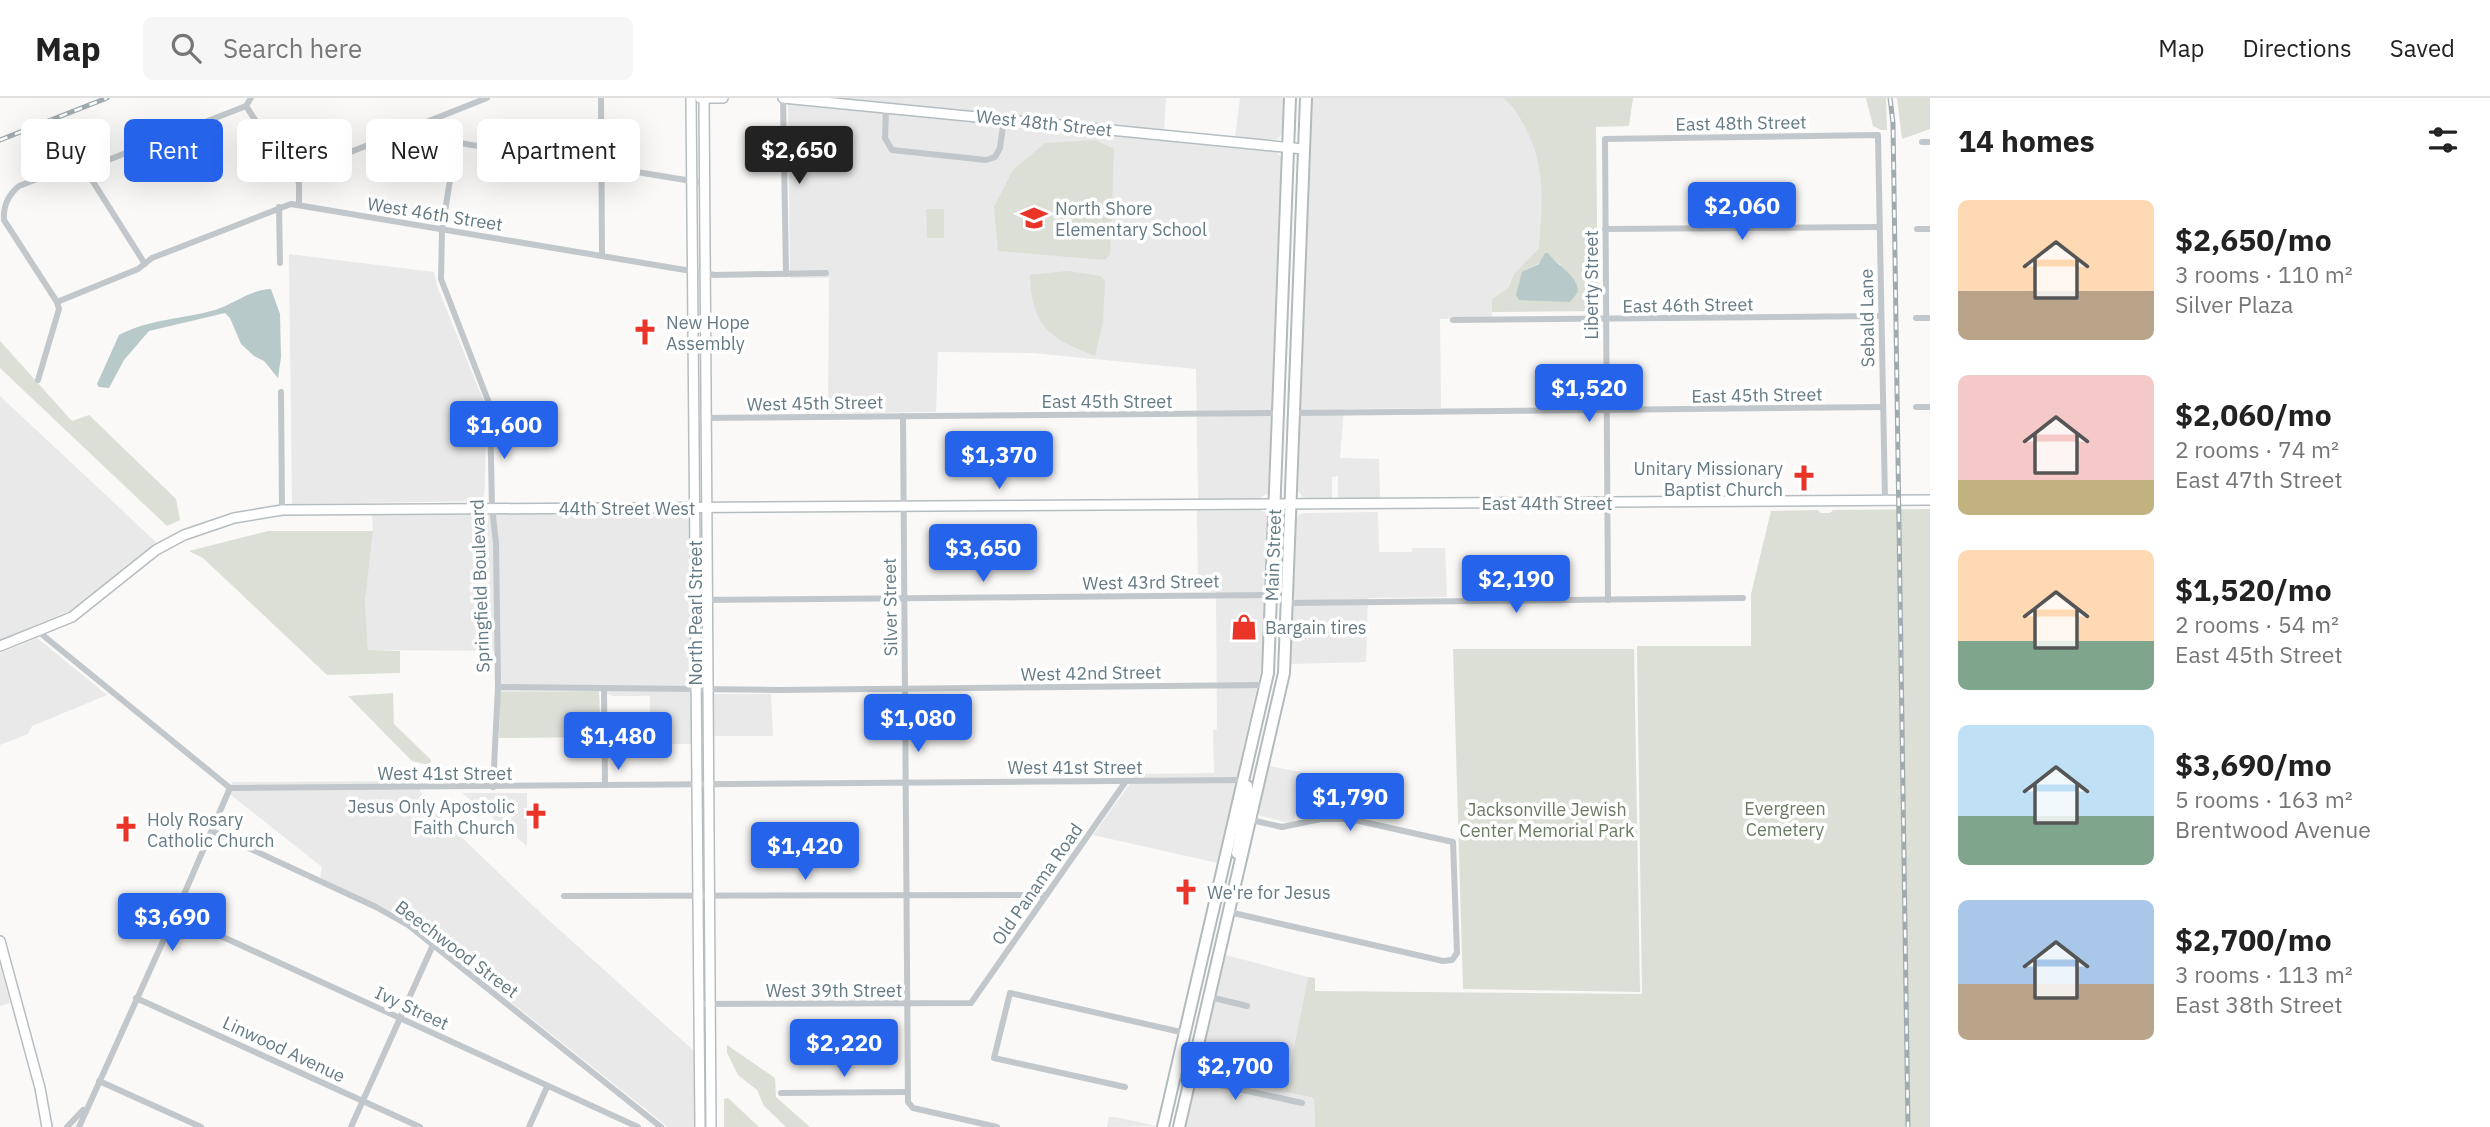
<!DOCTYPE html>
<html lang="en">
<head>
<meta charset="utf-8">
<style>
  body { margin:0; font-family:"IBM Plex Sans",sans-serif; background:#f6f6f6; color:#222; height:100vh; display:flex; flex-direction:column; font-size:26px; white-space:nowrap }
  * { box-sizing:border-box; margin:0 }
  p { font-size:23px; color:#767676 }
  .icon { flex:none; width:38px; height:38px; fill:none; stroke:currentColor; stroke-width:2; stroke-linecap:round; stroke-linejoin:round }
  .map { position:relative; flex:1; overflow:hidden }
  .drawer { display:flex; flex-direction:column; background:#fff; width:560px }
  .drawer>* { flex:none }
  .hud { position:absolute; left:21px; top:21px; width:665px; height:63px; display:flex; gap:14px }
  .price { position:absolute; translate:-50% -60px; padding:0 16px; border-radius:7px; background:#2563eb; color:#fff; font-size:23px; line-height:46px; filter:drop-shadow(0 2px 4px #0008) }
  .price::after { content:''; position:absolute; left:50%; top:42px; width:21px; height:16px; margin-left:-10px; background:inherit; clip-path:polygon(0 0,100% 0,50% 100%) }
  .price.selected { background:#222; color:#fff }
  ul { padding:0; list-style:none }
  li { display:flex; align-items:center; gap:21px; height:175px; padding:0 28px }
  li span { display:grid; place-items:center; flex:none; width:196px; height:140px; border-radius:10px; color:#555 }
  li>.icon { margin-inline-start:auto }
  span .icon { width:84px; height:84px; fill:#fffc; stroke-width:1 }
  li b { font-size:30px }
  h2 { display:flex; justify-content:space-between; align-items:center; height:84px; padding:0 28px; font-size:30px }
  .pill { padding:0 24px; border-radius:10px; background:#fff; box-shadow:0 7px 28px #0002; font-size:24px; line-height:63px }
  .pill.selected { background:#2563eb; color:#fff }
  header { display:flex; align-items:center; gap:42px; box-sizing:border-box; height:98px; padding:0 35px; background:#fff; border-bottom:2px solid #e0e0e0 }
  header strong { font-size:33px }
  nav { display:flex; gap:38px; margin-inline-start:auto; font-size:24px }
  .search { width:490px; height:63px; background:#f6f6f6; display:flex; align-items:center; gap:18px; box-sizing:border-box; padding:0 24px; border-radius:10px; color:#767676; font-size:26px }
  main { display:flex; flex:1; min-height:0 }
  .map>svg:first-child { display:block }
  .built { fill:#e8e9e8 }
  .green { fill:#dbdfd6; fill-rule:evenodd }
  .water { fill:#b8c9ca }
  .lines { fill:none; stroke-linecap:round; stroke-linejoin:round }
  .secondary-casing { stroke:#b5bdc1; stroke-width:12 }
  .primary-casing { stroke:#b2babd; stroke-width:14 }
  .street { stroke:#c1c7ca; stroke-width:6 }
  .secondary { stroke:#fff; stroke-width:9 }
  .primary { stroke:#fff; stroke-width:10 }
  .rail-casing { stroke:#a0abaf; stroke-width:5 }
  .rail { stroke:#fff; stroke-width:2.5; stroke-dasharray:8; stroke-linecap:butt }
  .labels { text-anchor:middle; dominant-baseline:central; stroke-width:7; stroke-linejoin:round; paint-order:stroke }
  .street-label { font-size:18px; fill:#647a84; stroke:#fff }
  .poi-label { font-size:18px; fill:#647a84; stroke:#fff; text-anchor:start }
  .park-label { font-size:18px; fill:#6b7a63; stroke:#fff }
</style>
</head>
<body>
<header>
<strong>Map</strong>
<div class="search"><svg class="icon" aria-label="search" viewBox="0 0 24 24"><circle cx="10" cy="10" r="6"/><path d="M15 15l6 6"/></svg>Search here</div>
<nav><a>Map</a><a>Directions</a><a>Saved</a></nav>
</header>
<main>
<div class="map">
<svg width="1930" height="1029" viewBox="0 0 1930 1029">
  <rect width="100%" height="100%" fill="#faf9f7"/>
  <!-- built -->
  <g class="built">
    <path d="M828 0H1166L1164 32Z"/>
    <path d="M1240 0H1284L1282 35 1279 40 1273 42 1235 39Z"/>
    <path d="M1312 0H1503L1514 8 1536 50 1542 81 1539 150 1514 176 1508 190 1492 201V219L1440 221 1441 310 1344 311 1340 360 1379 361 1380 400H1338V378L1332 379V400H1307L1303 399 1298 393Z"/>
    <path d="M788 4 1272 53 1278 55 1281 60 1268 395 1259 401H1198L1196 271 1033 255 938 254 936 314 828 315 829 180H790Z"/>
    <path d="M289 156 434 174 437 188 484 304 486 317 485 387 483 403 292 406Z"/>
    <path d="M0 298 158 446 79 509 0 542Z"/>
    <path d="M1257 411 1265 414 1268 420 1262 566 1218 765 1093 737 1137 676 1214 675 1213 632 1217 631 1216 494 1198 493 1197 412Z"/>
    <path d="M1378 414 1379 454H1412V450H1445L1447 499 1368 500 1366 564 1291 566 1296 421 1300 416 1305 415Z"/>
    <path d="M500 415 682 419 689 422 692 646H650V598H613L599 593 500 594V553L368 552 365 504 373 433 372 416Z"/>
    <path d="M37 540 107 597 32 628 28 636 0 647V555Z"/>
    <path d="M713 596H771L773 638H714Z"/>
    <path d="M1269 668 1306 675 1293 726 1258 717Z"/>
    <path d="M415 683 427 706 532 807 694 953 696 1029H668L405 820 320 780 322 769 226 693 233 684Z"/>
    <path d="M462 695H527V748Z"/>
    <path d="M1226 857 1308 879 1285 994 1314 1000 1315 1029H1185Z"/>
    <path d="M0 867 10 905 0 908Z"/>
    <path d="M1109 1019H1115L1157 1028 1107 1029Z"/>
  </g>
  <!-- green -->
  <g class="green">
    <path d="M1503 0H1633L1629 28 1596 29 1598 213 1492 214V201L1508 190 1514 176 1539 150C1541 105 1547 72 1526 31 1519 18 1515 9 1503 0ZM1550 159 1561 167 1522 175Z"/>
    <path d="M1866 0H1886L1887 32H1881L1873 28Z"/>
    <path d="M1897 0H1930V31L1902 41Z"/>
    <path d="M1095 42 1114 51 1110 156 1105 162 998 153 994 109 1013 72 1045 45Z"/>
    <path d="M926 111H944V140H927Z"/>
    <path d="M1067 173 1101 178 1105 183 1103 223 1095 258C1050 241 1031 228 1030 177Z"/>
    <path d="M0 243 72 323 89 317 176 401 180 422 167 428 0 270Z"/>
    <path d="M1930 411V1029H1315L1314 1000 1285 994 1308 879 1315 880V893L1642 896 1637 548H1751V496L1771 413 1818 412 1821 415H1830L1833 412Z"/>
    <path d="M268 433H373L365 504 368 552 400 553V575L327 577 203 460 189 453Z"/>
    <path d="M1453 551H1634L1640 894 1463 891Z"/>
    <path d="M599 593 601 639 499 640 500 594Z"/>
    <path d="M393 595 394 626 431 662 429 667 412 663 348 598Z"/>
    <path d="M727 947 775 980 776 999 810 1029H786L764 1008 757 992 738 977 727 955Z"/>
    <path d="M728 1000 759 1029H724V1001Z"/>
  </g>
  <!-- water -->
  <g class="water">
    <path d="M1545 155H1548C1557 168 1578 177 1578 194L1570 204 1519 202 1516 197 1522 174 1539 166Z"/>
    <path d="M271 191 280 216 281 259 278 280 264 263 254 258 241 246 230 220 225 215 149 233 124 262 109 290 99 289 97 286 119 237C149 221 183 221 215 212 232 207 252 191 271 191Z"/>
  </g>
  <g class="lines">
    <!-- secondary casing -->
    <g class="secondary-casing">
      <g id="secondary">
        <path d="M691 0 700 1029"/>
        <path d="M700 0H723"/>
        <path d="M704 0 711 1029"/>
        <path d="M783 0 1304 51"/>
        <path d="M0 548 72 519 156 452 184 437 234 420 282 412 1930 402"/>
        <path d="M0 843 40 990 47 1029"/>
      </g>
    </g>
    <!-- primary casing -->
    <g class="primary-casing">
      <g id="primary">
        <path d="M1237 755 1247 704V688"/>
        <path d="M1163 1029 1268 575 1290 0"/>
        <path d="M1179 1029 1284 575 1306 0"/>
      </g>
    </g>
    <!-- street -->
    <g class="street">
      <path d="M601 0 602 157"/>
      <path d="M783 0 786 176"/>
      <path d="M246 8 288 72 297 77"/>
      <path d="M886 11 885 40 892 52 986 62 995 59 1000 50 1004 21"/>
      <path d="M399 35 704 85"/>
      <path d="M1922 44H1930"/>
      <path d="M456 45 442 132 441 181 489 305 490 314 492 409 496 445 498 589 493 689"/>
      <path d="M85 71 145 166"/>
      <path d="M299 107V86L297 77 305 72 487 0"/>
      <path d="M279 109 280 165"/>
      <path d="M1605 131 1879 129"/>
      <path d="M1917 131H1930"/>
      <path d="M57 204 138 171 152 160 291 106 715 177 826 175"/>
      <path d="M1916 220H1930"/>
      <path d="M1453 222 1881 218"/>
      <path d="M38 282 59 211 57 204 4 122C3 108 8 97 19 88L71 68H81L85 71 246 8 251 0"/>
      <path d="M281 294 282 412"/>
      <path d="M1916 309H1930"/>
      <path d="M1294 315 1883 309"/>
      <path d="M903 318 908 1004 913 1010 997 1029"/>
      <path d="M693 320 1278 315"/>
      <path d="M695 502 1271 497"/>
      <path d="M1608 502 1605 41 1878 37 1885 402"/>
      <path d="M1287 505 1743 500"/>
      <path d="M39 534 230 690 1244 682"/>
      <path d="M498 589 777 592 1265 587"/>
      <path d="M604 592 605 687"/>
      <path d="M212 733 376 809 408 827 661 1029"/>
      <path d="M564 798 1046 797"/>
      <path d="M1229 814 1443 863 1452 862 1457 855 1453 744 1350 721H1321L1282 729 1251 722"/>
      <path d="M175 817 638 1029"/>
      <path d="M1210 899 1247 908"/>
      <path d="M136 900 420 1029"/>
      <path d="M698 906 971 905 1126 683"/>
      <path d="M1175 977 1302 1005"/>
      <path d="M99 983 201 1029"/>
      <path d="M1125 989 994 960 1010 895 1185 935"/>
      <path d="M781 995 907 994"/>
      <path d="M67 1029 83 1012"/>
      <path d="M79 1029 179 808 230 690"/>
      <path d="M351 1029 433 847"/>
      <path d="M529 1029 547 989"/>
    </g>
    <!-- secondary -->
    <use href="#secondary" class="secondary"/>
    <!-- primary -->
    <use href="#primary" class="primary"/>
    <!-- rail casing -->
    <g class="rail-casing">
      <g id="rail">
        <path d="M1890 0 1893 25 1908 1029"/>
        <path d="M0 42 107 0"/>
      </g>
    </g>
    <!-- rail -->
    <use href="#rail" class="rail"/>
  </g>
  <!-- icons -->
  <defs>
    <g id="school-bare" transform="scale(2.1)"><path d="M0-5L7-2L0 1L-7-2ZM-4 1L0 2.5L4 1V4Q0 6-4 4Z" fill="#ea3427" stroke="#fff" stroke-width="2.5" paint-order="stroke"/></g>
    <g id="church-bare" transform="scale(2.1)"><path d="M-1.2-6h2.4v3.5h3.3v2.4h-3.3V6h-2.4V-.1h-3.3v-2.4h3.3Z" fill="#ea3427" stroke="#fff" stroke-width="2.5" paint-order="stroke"/></g>
    <g id="shop-bare" transform="scale(2.1)"><path d="M-5-2.5h2.3a2.7 3.5 0 0 1 5.4 0H5L5.5 6h-11ZM-1.5-2.5h3a1.5 2.3 0 0 0-3 0Z" fill="#ea3427" stroke="#fff" stroke-width="2.5" paint-order="stroke"/></g>
  </defs>
  <g fill-rule="evenodd">
    <use href="#school-bare" x="1034" y="120"/>
    <use href="#church-bare" x="645" y="234"/>
    <use href="#church-bare" x="1804" y="380"/>
    <use href="#shop-bare" x="1244" y="529"/>
    <use href="#church-bare" x="536" y="718"/>
    <use href="#church-bare" x="126" y="731"/>
    <use href="#church-bare" x="1186" y="794"/>
  </g>
  <g class="labels">
    <!-- street labels -->
    <g class="street-label">
      <text transform="translate(1044 25) rotate(6)">West 48th Street</text>
      <text transform="translate(1741 25) rotate(-1)">East 48th Street</text>
      <text transform="translate(435 116) rotate(9)">West 46th Street</text>
      <text transform="translate(1591 187) rotate(-90)">Liberty Street</text>
      <text transform="translate(1688 207) rotate(-1)">East 46th Street</text>
      <text transform="translate(1867 220) rotate(-91)">Sebald Lane</text>
      <text transform="translate(1757 297) rotate(-1)">East 45th Street</text>
      <text x="1107" y="303">East 45th Street</text>
      <text transform="translate(815 305) rotate(-1)">West 45th Street</text>
      <text x="1547" y="405">East 44th Street</text>
      <text x="627" y="410">44th Street West</text>
      <text transform="translate(1273 457) rotate(-88)">Main Street</text>
      <text transform="translate(1151 484) rotate(-1)">West 43rd Street</text>
      <text transform="translate(480 488) rotate(-92)">Springfield Boulevard</text>
      <text transform="translate(890 509) rotate(-91)">Silver Street</text>
      <text transform="translate(695 515) rotate(-90)">North Pearl Street</text>
      <text transform="translate(1091 575) rotate(-1)">West 42nd Street</text>
      <text x="1075" y="669">West 41st Street</text>
      <text x="445" y="675">West 41st Street</text>
      <text transform="translate(1037 786) rotate(-55)">Old Panama Road</text>
      <text transform="translate(457 851) rotate(37)">Beechwood Street</text>
      <text x="834" y="892">West 39th Street</text>
      <text transform="translate(412 910) rotate(25)">Ivy Street</text>
      <text transform="translate(284 951) rotate(25)">Linwood Avenue</text>
    </g>
    <!-- poi labels -->
    <g class="poi-label">
      <text x="1055" y="110">North Shore<tspan x="1055" dy="21">Elementary School</tspan></text>
      <text x="666" y="224">New Hope<tspan x="666" dy="21">Assembly</tspan></text>
      <text x="1783" y="370" text-anchor="end">Unitary Missionary<tspan x="1783" dy="21">Baptist Church</tspan></text>
      <text x="1265" y="529">Bargain tires</text>
      <text x="515" y="708" text-anchor="end">Jesus Only Apostolic<tspan x="515" dy="21">Faith Church</tspan></text>
      <text x="147" y="721">Holy Rosary<tspan x="147" dy="21">Catholic Church</tspan></text>
      <text x="1207" y="794">We're for Jesus</text>
    </g>
    <!-- park labels -->
    <g class="park-label">
      <text x="1785" y="710">Evergreen<tspan x="1785" dy="21">Cemetery</tspan></text>
      <text x="1547" y="711">Jacksonville Jewish<tspan x="1547" dy="21">Center Memorial Park</tspan></text>
    </g>
  </g>
</svg>
<b class="price selected" style="left:799px;top:88px">$2,650</b>
<b class="price" style="left:1742px;top:144px">$2,060</b>
<b class="price" style="left:1589px;top:326px">$1,520</b>
<b class="price" style="left:504px;top:363px">$1,600</b>
<b class="price" style="left:999px;top:393px">$1,370</b>
<b class="price" style="left:983px;top:486px">$3,650</b>
<b class="price" style="left:1516px;top:517px">$2,190</b>
<b class="price" style="left:918px;top:656px">$1,080</b>
<b class="price" style="left:618px;top:674px">$1,480</b>
<b class="price" style="left:1350px;top:735px">$1,790</b>
<b class="price" style="left:805px;top:784px">$1,420</b>
<b class="price" style="left:172px;top:855px">$3,690</b>
<b class="price" style="left:844px;top:981px">$2,220</b>
<b class="price" style="left:1235px;top:1004px">$2,700</b>
<div class="hud">
<a class="pill">Buy</a>
<a class="pill selected">Rent</a>
<a class="pill">Filters</a>
<a class="pill">New</a>
<a class="pill">Apartment</a>
</div>
</div>
<section class="drawer">
<h2>14 homes<svg class="icon" aria-label="filters" viewBox="0 0 24 24"><path d="M4 7h16M4 17h16"/><circle cx="9" cy="7" r="2"/><circle cx="15" cy="17" r="2"/></svg></h2>
<ul>
<li><span style="background:linear-gradient(#ffd9b3 65%,#b9a48a 0)"><svg class="icon" aria-label="home" viewBox="0 0 24 24"><path d="M3 11l9-7 9 7M6 9v11h12V9"/></svg></span><div><b>$2,650/mo</b><p>3 rooms · 110 m²</p><p>Silver Plaza</p></div></li>
<li><span style="background:linear-gradient(#f6c9c9 75%,#c2b280 0)"><svg class="icon" aria-label="home" viewBox="0 0 24 24"><path d="M3 11l9-7 9 7M6 9v11h12V9"/></svg></span><div><b>$2,060/mo</b><p>2 rooms · 74 m²</p><p>East 47th Street</p></div></li>
<li><span style="background:linear-gradient(#ffd9b3 65%,#7fa58c 0)"><svg class="icon" aria-label="home" viewBox="0 0 24 24"><path d="M3 11l9-7 9 7M6 9v11h12V9"/></svg></span><div><b>$1,520/mo</b><p>2 rooms · 54 m²</p><p>East 45th Street</p></div></li>
<li><span style="background:linear-gradient(#bfe0f5 65%,#7fa58c 0)"><svg class="icon" aria-label="home" viewBox="0 0 24 24"><path d="M3 11l9-7 9 7M6 9v11h12V9"/></svg></span><div><b>$3,690/mo</b><p>5 rooms · 163 m²</p><p>Brentwood Avenue</p></div></li>
<li><span style="background:linear-gradient(#a9c7e8 60%,#b9a48a 0)"><svg class="icon" aria-label="home" viewBox="0 0 24 24"><path d="M3 11l9-7 9 7M6 9v11h12V9"/></svg></span><div><b>$2,700/mo</b><p>3 rooms · 113 m²</p><p>East 38th Street</p></div></li>
</ul>
</section>
</main>
</body>
</html>
